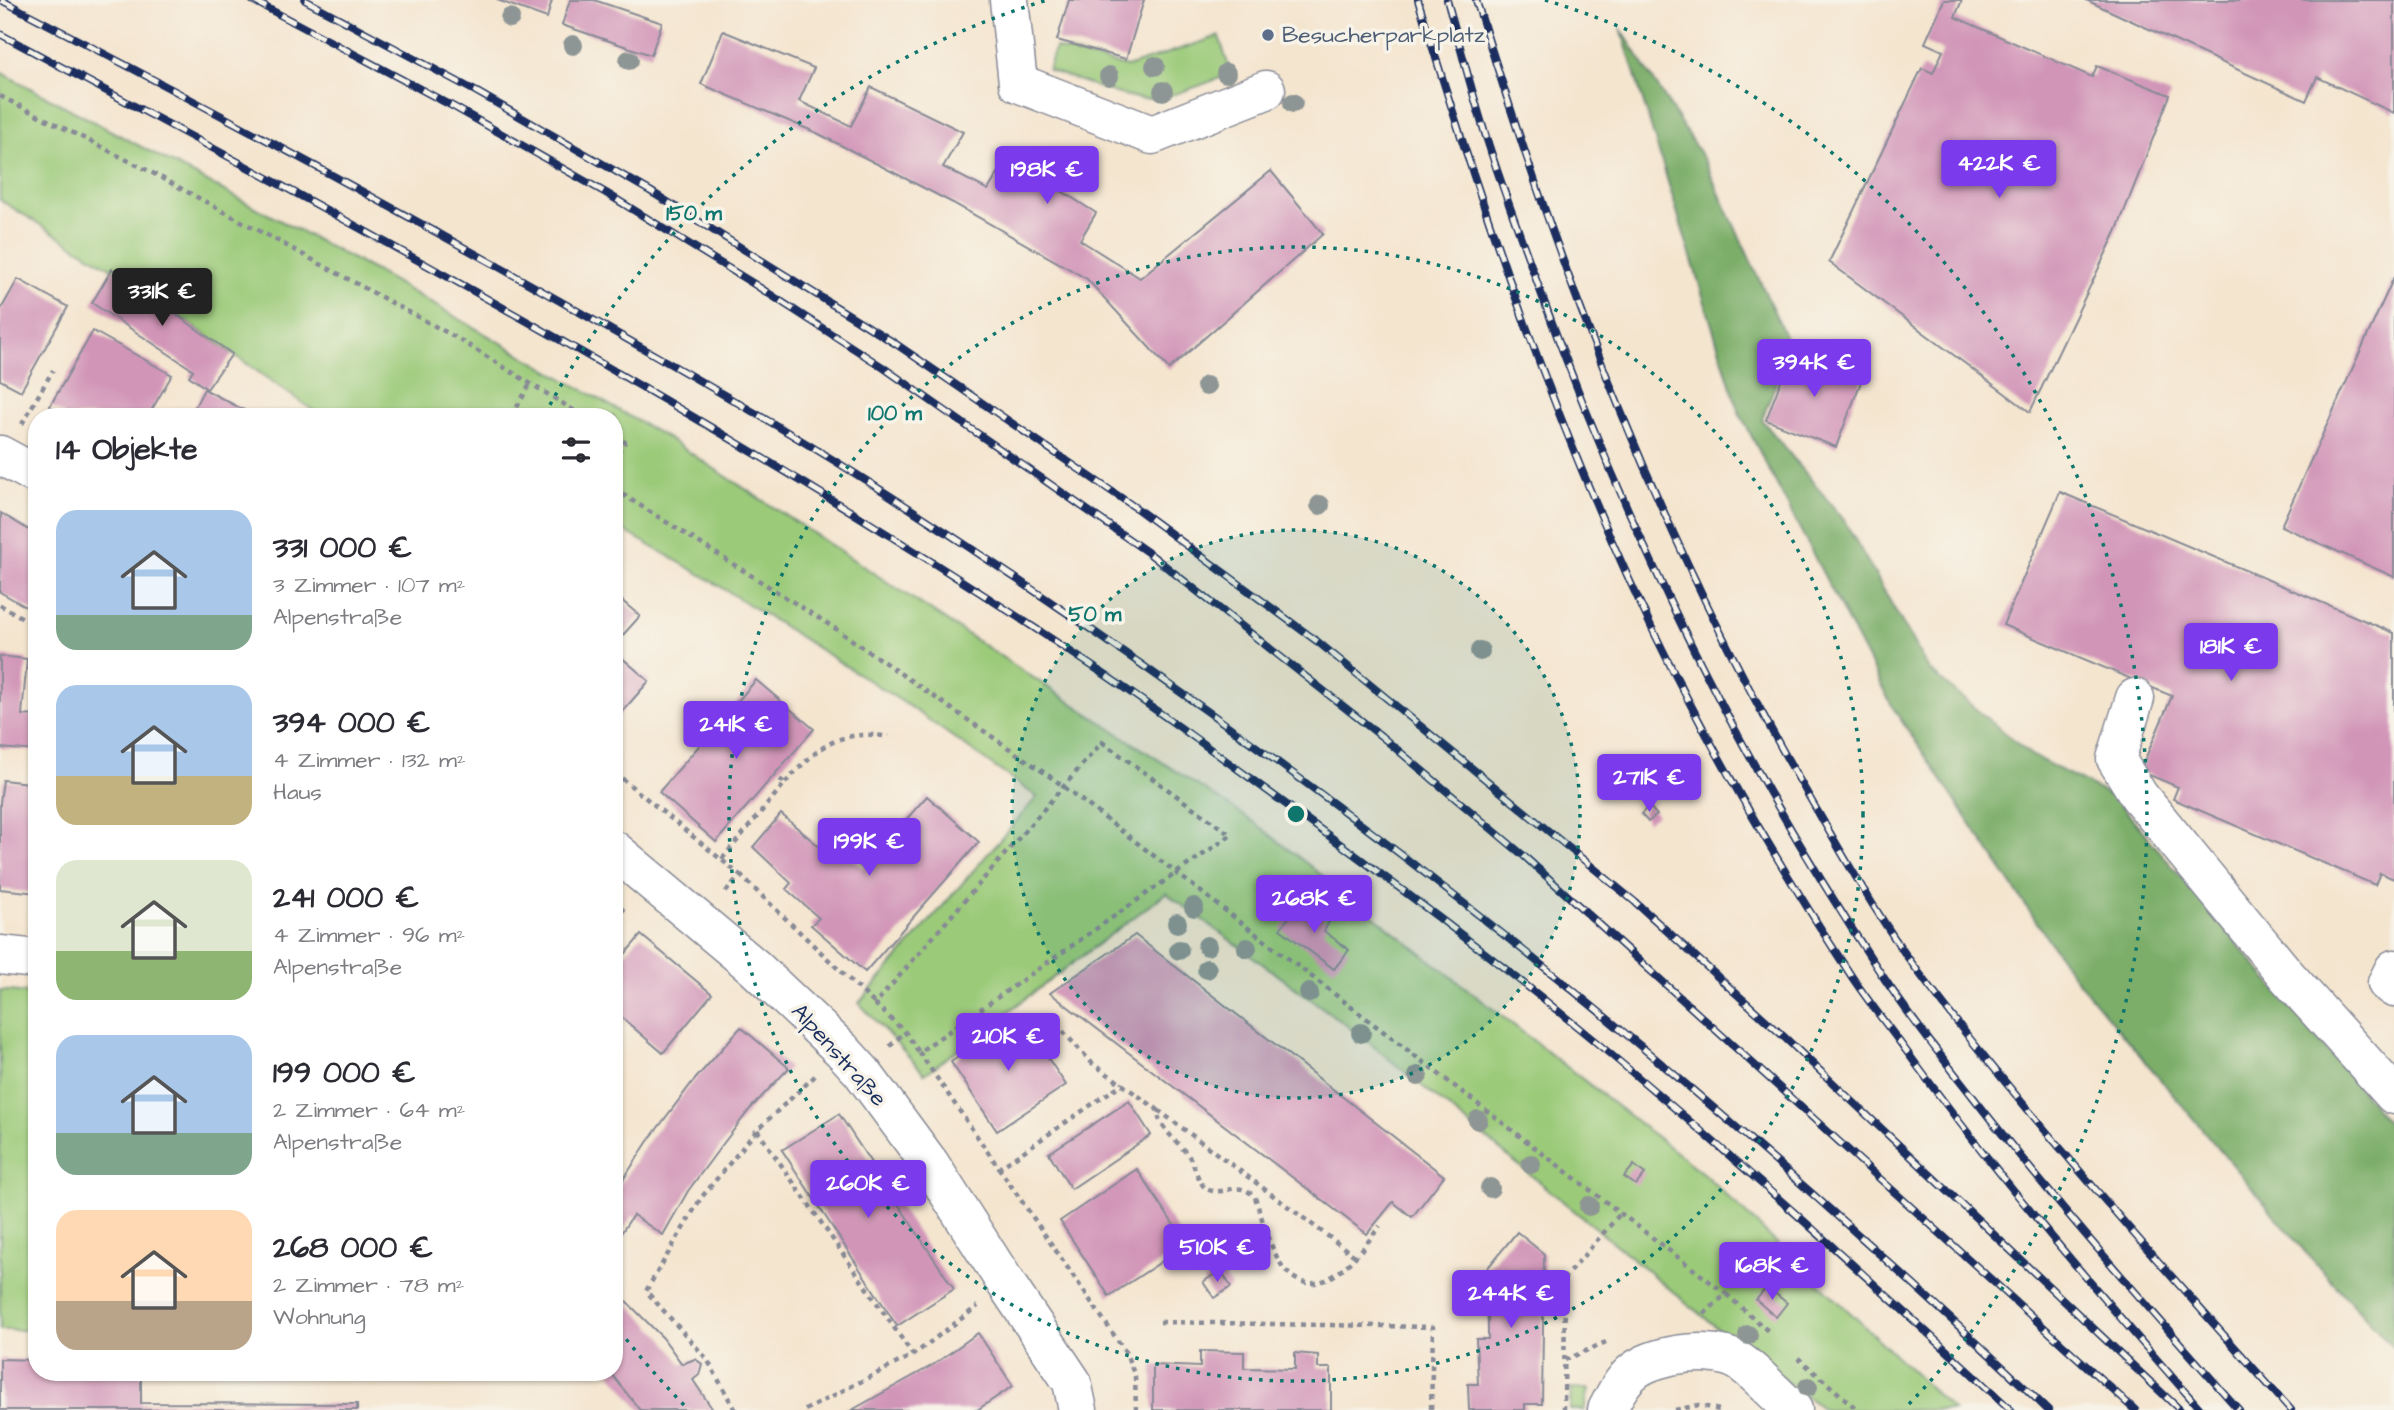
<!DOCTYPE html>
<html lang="de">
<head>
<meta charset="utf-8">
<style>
  body { margin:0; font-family:"Architects Daughter",sans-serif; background:#f2f2f3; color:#2b2b33; height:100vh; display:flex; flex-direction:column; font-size:26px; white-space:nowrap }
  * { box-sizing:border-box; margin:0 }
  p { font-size:23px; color:#7c7c81 }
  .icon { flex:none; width:38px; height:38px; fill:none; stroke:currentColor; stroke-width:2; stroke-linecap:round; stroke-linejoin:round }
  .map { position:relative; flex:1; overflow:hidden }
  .sheet { position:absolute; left:28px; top:408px; width:595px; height:973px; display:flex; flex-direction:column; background:#fff; border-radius:28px; box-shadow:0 2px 5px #0004 }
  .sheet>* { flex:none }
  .price { position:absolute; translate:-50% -60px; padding:0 16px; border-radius:7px; background:#7c3aed; color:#fff; font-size:23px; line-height:46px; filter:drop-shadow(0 2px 4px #0008) }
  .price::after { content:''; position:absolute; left:50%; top:42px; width:21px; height:16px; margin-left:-10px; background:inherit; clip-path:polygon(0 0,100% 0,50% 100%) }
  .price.selected { background:#222; color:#fff }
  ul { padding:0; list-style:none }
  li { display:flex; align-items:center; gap:21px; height:175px; padding:0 28px }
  li span { display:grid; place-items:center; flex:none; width:196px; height:140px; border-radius:21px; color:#555 }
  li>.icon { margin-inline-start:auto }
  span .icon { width:84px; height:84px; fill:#fffc; stroke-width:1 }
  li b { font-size:30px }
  h2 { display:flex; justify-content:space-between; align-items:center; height:84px; padding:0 28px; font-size:30px }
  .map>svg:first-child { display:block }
  .green { fill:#9bca79; stroke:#5b7c6c; stroke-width:2 }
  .forest { fill:#7cae69; stroke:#4c6e64; stroke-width:2 }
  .building { fill:#d195b8 }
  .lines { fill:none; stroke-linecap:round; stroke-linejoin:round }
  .minor-casing { stroke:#888a96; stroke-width:41 }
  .path { stroke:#888a96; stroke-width:4.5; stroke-dasharray:5 5; stroke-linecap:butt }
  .minor { stroke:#fff; stroke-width:38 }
  .rail-casing { stroke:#1b2f5e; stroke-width:8 }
  .rail { stroke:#f7f3e8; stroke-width:5; stroke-dasharray:16; stroke-linecap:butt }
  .tree { fill:#8e9695 }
  .ring { fill:none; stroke:#0f766e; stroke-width:3.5; stroke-dasharray:3.5 7 }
  .service-dot { fill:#5c6f8a; stroke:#f7f3e8; stroke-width:2.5 }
  .labels { text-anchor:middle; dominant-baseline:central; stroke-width:7; stroke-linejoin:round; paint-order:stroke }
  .service-label { font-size:23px; fill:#4e5e75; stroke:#f7f3e8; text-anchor:start }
  .street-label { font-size:23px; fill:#1b2f5e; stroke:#f7f3e8 }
  .centre { fill:#0f766e; stroke:#f7f3e8; stroke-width:3.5 }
  .ring-label { font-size:21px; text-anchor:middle; font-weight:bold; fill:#0f766e; stroke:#f7f3e8; stroke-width:7; stroke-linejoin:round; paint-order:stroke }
</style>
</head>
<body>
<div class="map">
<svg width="2394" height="1410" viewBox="0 0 2394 1410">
  <rect width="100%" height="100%" fill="#f7f3e8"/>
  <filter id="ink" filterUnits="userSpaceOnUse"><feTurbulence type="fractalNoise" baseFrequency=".0143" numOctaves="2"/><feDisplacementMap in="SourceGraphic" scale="14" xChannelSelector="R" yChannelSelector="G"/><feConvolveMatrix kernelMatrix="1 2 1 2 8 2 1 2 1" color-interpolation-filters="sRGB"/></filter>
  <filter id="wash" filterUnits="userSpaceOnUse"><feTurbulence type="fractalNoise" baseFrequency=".00686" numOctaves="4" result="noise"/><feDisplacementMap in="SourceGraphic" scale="28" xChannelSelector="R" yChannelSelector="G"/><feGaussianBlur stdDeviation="1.57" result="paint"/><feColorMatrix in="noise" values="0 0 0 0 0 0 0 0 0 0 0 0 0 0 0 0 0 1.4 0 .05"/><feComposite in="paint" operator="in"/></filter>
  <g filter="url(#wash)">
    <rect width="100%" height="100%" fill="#f4e5cf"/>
    <!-- green -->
    <g class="green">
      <path d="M1219 36 1231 74C1204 83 1176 97 1147 99 1126 100 1071 77 1048 70L1055 48 1127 67Z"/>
      <path d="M0 72 375 271 669 439 1255 823 1705 1175 1953 1410H1824L1721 1331 1361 1036 1166 893 925 1074 859 1003 1037 797 909 706 705 577 614 525V416H321L112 269 0 200Z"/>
      <path d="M0 990 37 994V1330H0Z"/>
      <path d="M1571 1389H1589L1584 1410H1570Z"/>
    </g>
    <!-- forest -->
    <path class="forest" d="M1621 29 1704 160 1790 346 1762 420 1844 520 1929 670 2031 755 2115 798 2394 1130V1348L2312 1260 2071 973 1893 708 1738 410Z"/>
    <g id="blocks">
      <!-- building -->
      <g class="building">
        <path d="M497 0H552L547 18Z"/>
        <path d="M570 0H594L662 23 651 55 562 25Z"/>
        <path d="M1069 0H1144L1126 59 1057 40Z"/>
        <path d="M1944 0H1962L1955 17 2092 77 2097 66 2170 95 2116 232 2030 412 1829 262 1922 68 1933 73 1943 51 1925 43Z"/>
        <path d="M2086 0H2394V113L2317 77 2306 101Z"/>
        <path d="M723 31 814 68 799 101 851 126 871 87 963 132 943 167 988 190 1008 157 1096 213 1080 240 1140 278 1271 171 1323 234 1169 369 1087 279 953 203 817 133 701 84Z"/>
        <path d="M112 269 232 354 207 389 189 376 193 370 92 303Z"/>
        <path d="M2394 277V577L2281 526Z"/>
        <path d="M18 279 68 307 21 391 0 380V311Z"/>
        <path d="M93 331 172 375 148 416H67L50 406Z"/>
        <path d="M1792 352 1862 379 1836 447 1766 420Z"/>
        <path d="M204 389 255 416H190Z"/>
        <path d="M2060 492 2394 633V879L2380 873 2375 885 2173 799 2178 787 2140 771 2172 696 2003 625Z"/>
        <path d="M1 513 37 535V613L0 592Z"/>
        <path d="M614 594 640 616 614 645Z"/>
        <path d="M614 651 649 681 614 721Z"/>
        <path d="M0 656 27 659 22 715 37 716V751L0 748Z"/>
        <path d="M756 680 814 729 716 842 659 792Z"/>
        <path d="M3 780 37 784V893L0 889V802Z"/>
        <path d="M927 796 979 842 865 972 811 925 819 918 786 889 791 883 753 847 781 814 822 849 831 839 863 868Z"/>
        <path d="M1649 806 1657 815 1648 822 1641 814Z"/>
        <path d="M1301 902 1329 922 1324 931 1349 950 1334 969 1280 929Z"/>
        <path d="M641 935 712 994 663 1053 621 1017 614 1025V967Z"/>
        <path d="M1135 935 1444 1176 1412 1217 1393 1202 1367 1234 1050 993Z"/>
        <path d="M1019 1015 1066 1085 997 1131 951 1062Z"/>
        <path d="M741 1027 789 1068 750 1109 719 1149 688 1191 663 1235 633 1215 614 1244V1194L648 1141 691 1084Z"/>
        <path d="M1129 1101 1151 1135 1071 1189 1049 1153Z"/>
        <path d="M839 1114 954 1289 897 1326 782 1150Z"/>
        <path d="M1634 1165 1645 1174 1636 1185 1624 1177Z"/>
        <path d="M1137 1169 1187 1245 1109 1296 1060 1221Z"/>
        <path d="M1517 1232 1544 1254 1542 1404H1525V1410H1469L1468 1384H1478L1476 1339H1488V1314L1478 1313 1477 1281Z"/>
        <path d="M1221 1270 1231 1287 1214 1298 1203 1282Z"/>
        <path d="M1767 1287 1787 1303 1776 1317 1756 1300Z"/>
        <path d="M614 1289 663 1338 682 1364 695 1359 702 1364 699 1375 693 1380 713 1410H640L610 1372H614Z"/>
        <path d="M978 1333 1013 1386 977 1410H852L933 1365Z"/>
        <path d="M1200 1351 1244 1352V1368L1295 1369V1353L1318 1355V1368H1331V1410H1153V1365L1200 1367Z"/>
        <path d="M0 1359 37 1360V1372H141V1403L357 1404V1410H0Z"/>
      </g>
    </g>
  </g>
  <g filter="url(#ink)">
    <use href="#blocks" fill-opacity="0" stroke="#888a96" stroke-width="2"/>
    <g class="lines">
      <!-- minor casing -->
      <g class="minor-casing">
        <g id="minor">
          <path d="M1009 0 1018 83 1152 135 1266 90"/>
          <path d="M0 455 37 475"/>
          <path d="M2135 698 2116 759 2139 796 2287 976 2394 1095"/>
          <path d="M614 850 754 967 841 1049 862 1072 930 1164 1007 1285 1072 1382 1078 1410"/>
          <path d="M0 955 37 959"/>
          <path d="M2394 969 2387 983 2394 988"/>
          <path d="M1607 1410C1614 1396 1622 1380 1635 1370 1658 1353 1715 1346 1740 1362 1759 1375 1776 1395 1793 1410"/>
        </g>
      </g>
      <!-- path -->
      <g class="path">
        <path d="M0 96 147 170 455 337 583 416"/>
        <path d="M512 416 530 384"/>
        <path d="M22 424 53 370"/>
        <path d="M614 436 625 442 614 459"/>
        <path d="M614 489 836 629 1055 780 1726 1294"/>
        <path d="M0 605 37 626"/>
        <path d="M1102 742 1231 835 919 1052 905 1032 875 1004Z"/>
        <path d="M614 772 740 875 724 894"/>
        <path d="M785 783C817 748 838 728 889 737"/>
        <path d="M722 859 785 783 774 775"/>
        <path d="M740 875 875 1004"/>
        <path d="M614 919 626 907"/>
        <path d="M1056 1024 1092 1063 1157 1109C1158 1129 1179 1141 1190 1158 1196 1167 1198 1186 1209 1190 1225 1196 1238 1179 1255 1197 1262 1218 1272 1256 1287 1272 1322 1307 1361 1251 1380 1226"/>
        <path d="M890 1046 905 1032"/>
        <path d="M919 1052 1125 1351 1135 1376 1136 1410"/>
        <path d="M1158 1110 1356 1257"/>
        <path d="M757 1130 913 1355"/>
        <path d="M998 1169 1123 1083"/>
        <path d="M1704 1314 1726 1294 1768 1331"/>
        <path d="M1160 1322 1433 1327 1431 1410"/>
        <path d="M1798 1358 1858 1410"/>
        <path d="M1565 1360 1606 1342"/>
        <path d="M735 1410 707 1359 646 1291 701 1198 757 1130 816 1075"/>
        <path d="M805 1410 913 1355 978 1306"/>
        <path d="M1564 1410 1565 1277 1621 1213"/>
        <path d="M1675 1410 1699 1405 1719 1410"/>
      </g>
      <!-- minor -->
      <use href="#minor" class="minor"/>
      <!-- rail casing -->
      <g class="rail-casing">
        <g id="rail">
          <path d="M1 0C202 104 401 211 597 322 691 376 786 429 878 488 1228 712 1555 961 1864 1240 1926 1296 1988 1352 2048 1410"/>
          <path d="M252 0 456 108 606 193 754 284 881 366 1150 554 1381 736 1524 856 2135 1410"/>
          <path d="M305 0 477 92 650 191 896 344 1136 508 1318 642 1635 902 1781 1034 2180 1410"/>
          <path d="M1418 0C1478 196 1543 390 1628 577 1691 716 1768 849 1852 977 1870 1004 1891 1030 1910 1056 2000 1180 2100 1295 2201 1410"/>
          <path d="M1447 0C1459 42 1470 85 1483 127 1499 179 1518 230 1537 282 1624 524 1737 757 1880 972 1908 1015 1941 1056 1973 1097 2057 1205 2148 1307 2239 1410"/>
          <path d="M1476 0C1562 279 1663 547 1811 800 1841 852 1871 905 1906 955 1945 1009 1987 1060 2029 1111 2114 1213 2202 1311 2291 1410"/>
          <path d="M0 34C372 233 745 433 1095 668 1153 707 1209 748 1265 789 1368 864 1470 939 1569 1020 1721 1144 1867 1276 2011 1410"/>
        </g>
      </g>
      <!-- rail -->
      <use href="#rail" class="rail"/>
    </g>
    <!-- trees -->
    <g class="tree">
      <circle cx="510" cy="18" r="10"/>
      <circle cx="573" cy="45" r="10"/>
      <circle cx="629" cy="60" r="10"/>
      <circle cx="1155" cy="66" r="10"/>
      <circle cx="1226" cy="73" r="10"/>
      <circle cx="1109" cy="76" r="10"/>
      <circle cx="1163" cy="91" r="10"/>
      <circle cx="1293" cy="103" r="10"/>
      <circle cx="1206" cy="386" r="10"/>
      <circle cx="1320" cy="505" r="10"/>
      <circle cx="1480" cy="651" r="10"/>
      <circle cx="1194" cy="907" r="10"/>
      <circle cx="1177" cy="923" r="10"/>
      <circle cx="1207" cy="946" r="10"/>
      <circle cx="1247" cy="948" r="10"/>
      <circle cx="1179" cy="950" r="10"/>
      <circle cx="1207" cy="969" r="10"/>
      <circle cx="1309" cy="993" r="10"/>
      <circle cx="1361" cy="1033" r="10"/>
      <circle cx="1418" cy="1076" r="10"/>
      <circle cx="1478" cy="1120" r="10"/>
      <circle cx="1531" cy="1164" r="10"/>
      <circle cx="1490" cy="1188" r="10"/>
      <circle cx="1589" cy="1206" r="10"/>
      <circle cx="1748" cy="1335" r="10"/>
      <circle cx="1808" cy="1387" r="10"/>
    </g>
  </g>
  <!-- distance rings -->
  <circle cx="1296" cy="814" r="284" fill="#0f766e" fill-opacity=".12"/>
  <g class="ring">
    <circle cx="1296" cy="814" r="284"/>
    <circle cx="1296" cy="814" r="567"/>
    <path d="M684 1405A851 851 0 0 1 616 1326M545 414A851 851 0 0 1 1047 0M1545 0A851 851 0 0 1 1908 1405"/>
  </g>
  <!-- markers -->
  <circle class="service-dot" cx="1268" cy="35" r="7"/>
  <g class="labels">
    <!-- service labels -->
    <g class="service-label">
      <text x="1282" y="35">Besucherparkplatz</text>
    </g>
    <!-- street labels -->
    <g class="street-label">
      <text transform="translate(839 1055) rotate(48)">Alpenstraße</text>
    </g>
  </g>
  <circle cx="1296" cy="814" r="10" class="centre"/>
  <g class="ring-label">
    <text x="694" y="220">150 m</text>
    <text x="895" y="420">100 m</text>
    <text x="1095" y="621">50 m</text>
  </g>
</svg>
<b class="price" style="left:1999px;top:200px">422K €</b>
<b class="price" style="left:1047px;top:206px">198K €</b>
<b class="price selected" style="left:162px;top:328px">331K €</b>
<b class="price" style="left:1814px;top:399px">394K €</b>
<b class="price" style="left:2231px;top:683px">181K €</b>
<b class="price" style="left:736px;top:761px">241K €</b>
<b class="price" style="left:1649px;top:814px">271K €</b>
<b class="price" style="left:869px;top:878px">199K €</b>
<b class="price" style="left:1314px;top:935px">268K €</b>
<b class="price" style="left:1008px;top:1073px">210K €</b>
<b class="price" style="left:868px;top:1220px">260K €</b>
<b class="price" style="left:1217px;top:1284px">510K €</b>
<b class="price" style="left:1772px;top:1302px">168K €</b>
<b class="price" style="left:1511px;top:1330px">244K €</b>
<section class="sheet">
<h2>14 Objekte<svg class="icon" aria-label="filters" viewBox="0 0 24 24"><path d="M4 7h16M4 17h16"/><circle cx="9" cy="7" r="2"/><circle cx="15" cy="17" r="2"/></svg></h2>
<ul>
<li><span style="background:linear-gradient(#a9c7e8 75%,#7fa58c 0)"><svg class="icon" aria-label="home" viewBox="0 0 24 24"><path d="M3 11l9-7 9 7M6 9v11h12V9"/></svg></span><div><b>331 000 €</b><p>3 Zimmer · 107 m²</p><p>Alpenstraße</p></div></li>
<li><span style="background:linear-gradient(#a9c7e8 65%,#c2b280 0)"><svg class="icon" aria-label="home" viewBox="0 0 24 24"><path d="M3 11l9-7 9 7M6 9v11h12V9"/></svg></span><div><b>394 000 €</b><p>4 Zimmer · 132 m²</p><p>Haus</p></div></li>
<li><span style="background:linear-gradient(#dfe7d0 65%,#8fb573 0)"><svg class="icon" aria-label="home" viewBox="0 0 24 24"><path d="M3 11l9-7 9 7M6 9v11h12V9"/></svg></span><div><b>241 000 €</b><p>4 Zimmer · 96 m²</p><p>Alpenstraße</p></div></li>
<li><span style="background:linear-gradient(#a9c7e8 70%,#7fa58c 0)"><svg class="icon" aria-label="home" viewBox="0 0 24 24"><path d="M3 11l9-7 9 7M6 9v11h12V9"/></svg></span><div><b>199 000 €</b><p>2 Zimmer · 64 m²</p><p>Alpenstraße</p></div></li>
<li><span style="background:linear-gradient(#ffd9b3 65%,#b9a48a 0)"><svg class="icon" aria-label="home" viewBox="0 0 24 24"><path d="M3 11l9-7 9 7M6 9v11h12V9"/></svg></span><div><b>268 000 €</b><p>2 Zimmer · 78 m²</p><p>Wohnung</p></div></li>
</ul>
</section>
</div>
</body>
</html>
